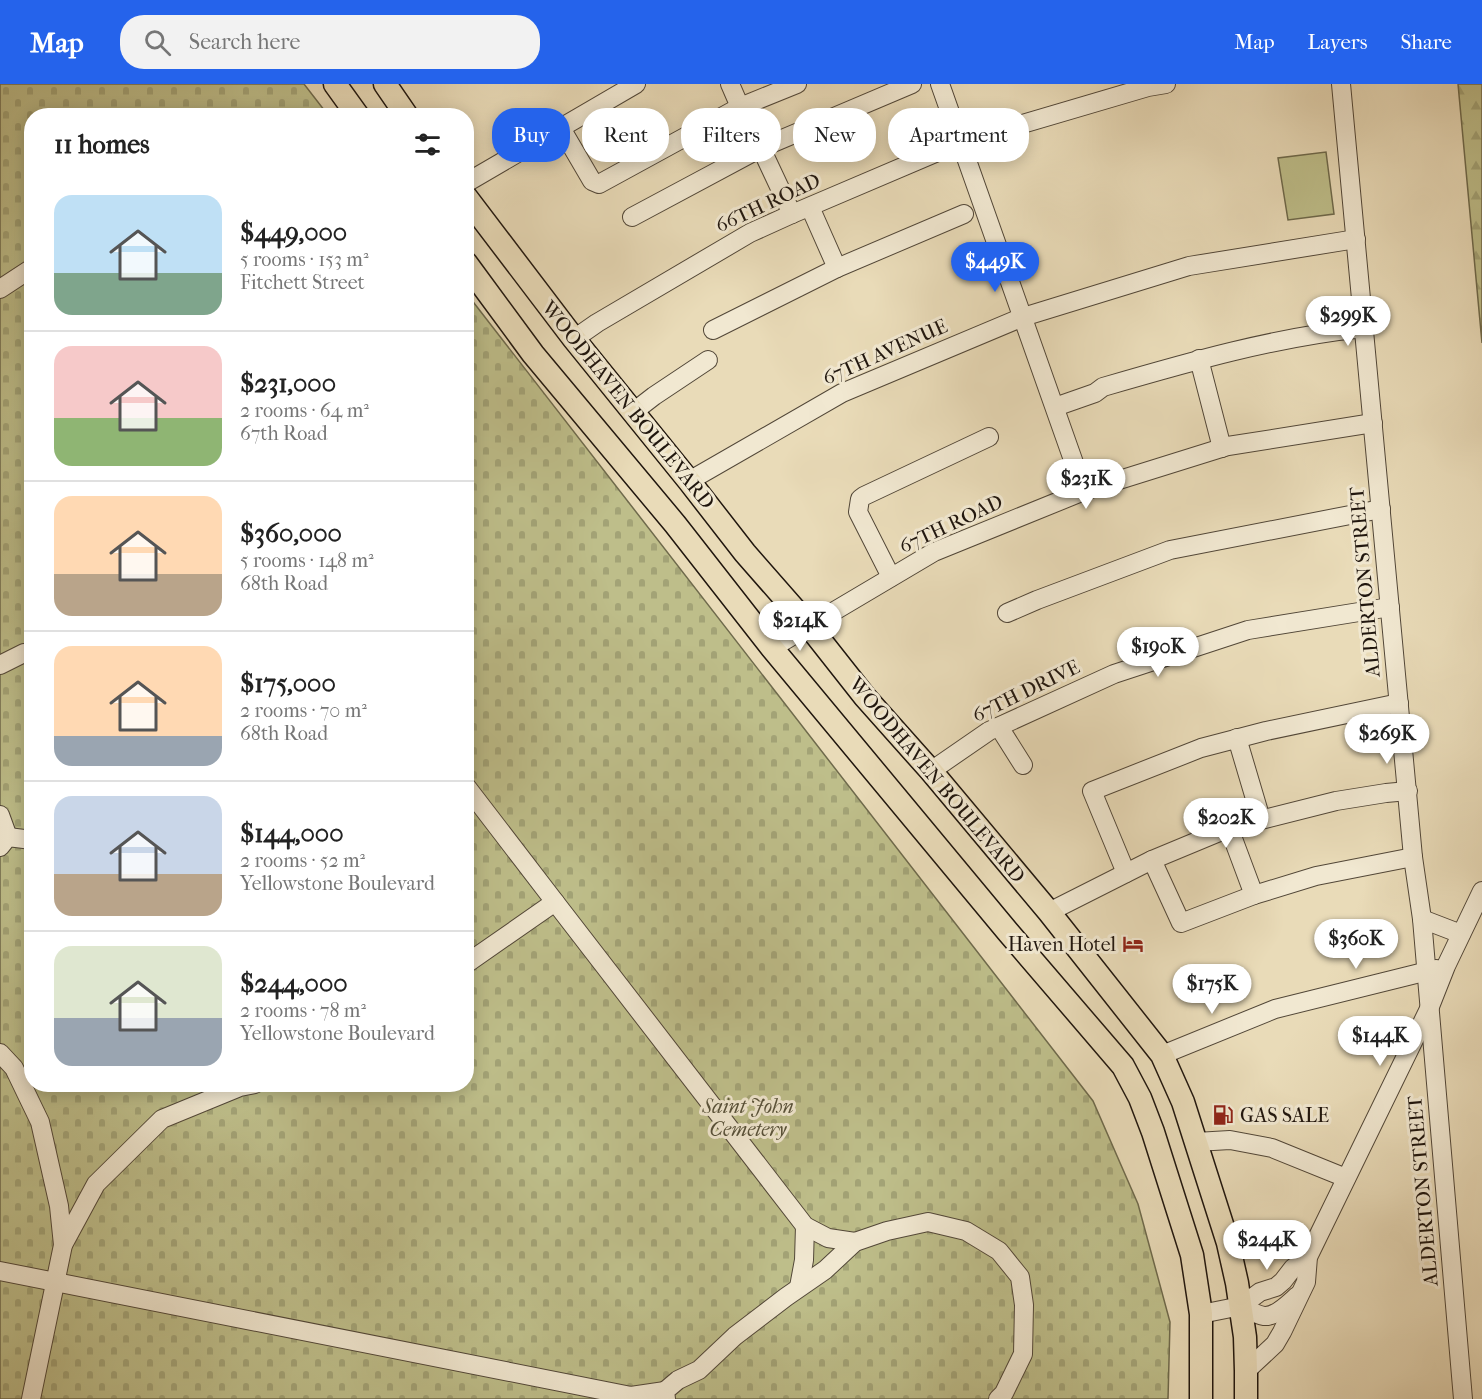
<!DOCTYPE html>
<html lang="en">
<head>
<meta charset="utf-8">
<style>
  body { margin:0; font-family:"IM FELL French Canon",serif; background:#f2f2f2; color:#222; height:100vh; display:flex; flex-direction:column; font-size:22px; white-space:nowrap }
  * { box-sizing:border-box; margin:0 }
  p { font-size:20px; color:#767676 }
  .icon { flex:none; width:33px; height:33px; fill:none; stroke:currentColor; stroke-width:2; stroke-linecap:round; stroke-linejoin:round }
  .map { position:relative; flex:1; overflow:hidden }
  .drawer { position:absolute; left:24px; top:24px; width:450px; height:984px; display:flex; flex-direction:column; background:#fff; border-radius:24px; box-shadow:0 3px 15px #0003 }
  .drawer>* { flex:none }
  .guide { position:absolute; left:492px; top:24px; width:570px; height:54px; display:flex; gap:12px }
  .price { position:absolute; translate:-50% -51px; padding:0 14px; border-radius:21px; background:#fff; color:#222; font-size:20px; line-height:39px; filter:drop-shadow(0 2px 3px #0008) }
  .price::after { content:''; position:absolute; left:50%; top:36px; width:18px; height:14px; margin-left:-9px; background:inherit; clip-path:polygon(0 0,100% 0,50% 100%) }
  .price.selected { background:#2563eb; color:#fff }
  ul { padding:0; list-style:none }
  li { display:flex; align-items:center; gap:18px; height:150px; padding:0 30px }
  li+li { border-top:2px solid #e0e0e0 }
  li span { display:grid; place-items:center; flex:none; width:168px; height:120px; border-radius:18px; color:#555 }
  li>.icon { margin-inline-start:auto }
  span .icon { width:72px; height:72px; fill:#fffc; stroke-width:1 }
  li b { font-size:26px }
  h2 { display:flex; justify-content:space-between; align-items:center; height:72px; padding:0 30px; font-size:26px }
  .chip { padding:0 21px; border-radius:24px; background:#fff; box-shadow:0 3px 15px #0003; font-size:21px; line-height:54px }
  .chip.selected { background:#2563eb; color:#fff }
  header { display:flex; align-items:center; gap:36px; box-sizing:border-box; height:84px; padding:0 30px; background:#2563eb; color:#fff }
  header strong { font-size:28px }
  nav { display:flex; gap:33px; margin-inline-start:auto; font-size:21px }
  .search { width:420px; height:54px; background:#f2f2f2; display:flex; align-items:center; gap:15px; box-sizing:border-box; padding:0 21px; border-radius:24px; color:#767676; font-size:22px }
  .map>svg:first-child { display:block }
  .green { fill:#bebe8a; stroke:#6f6a4c; stroke-width:1.5 }
  .forest { fill:url(#forest-firs); stroke:#6f6a4c; stroke-width:1.5 }
  .cemetery { fill:url(#cemetery-stones); stroke:#6f6a4c; stroke-width:1.5 }
  .lines { fill:none; stroke-linecap:round; stroke-linejoin:round }
  .minor-casing { stroke:#524738; stroke-width:20 }
  .major-casing { stroke:#20160e; stroke-width:25 }
  .minor { stroke:#f1e8d1; stroke-width:18 }
  .major { stroke:#e9dbb8; stroke-width:22 }
  .labels { text-anchor:middle; dominant-baseline:central; stroke-width:6; stroke-linejoin:round; paint-order:stroke }
  .street-label { font-size:20px; fill:#20160e; stroke:#f1e8d1 }
  .poi-label { font-size:20px; fill:#20160e; stroke:#f1e8d1; text-anchor:end }
  .park-label { font-size:20px; font-style:italic; fill:#575139; stroke:#f1e8d1 }
</style>
</head>
<body>
<header>
<strong>Map</strong>
<div class="search"><svg class="icon" aria-label="search" viewBox="0 0 24 24"><circle cx="10" cy="10" r="6"/><path d="M15 15l6 6"/></svg>Search here</div>
<nav><a>Map</a><a>Layers</a><a>Share</a></nav>
</header>
<div class="map">
<svg width="1482" height="1315" viewBox="0 0 1482 1315">
  <defs>
    <pattern id="forest-firs" width="22" height="20" patternUnits="userSpaceOnUse" patternTransform="scale(1.5)"><rect width="22" height="20" fill="#bebe8a"/><path d="M5 1l3.5 6h-7zM16 11l3.5 6h-7z" fill="#a3a376"/></pattern>
    <pattern id="cemetery-stones" width="16" height="16" patternUnits="userSpaceOnUse" patternTransform="scale(1.5)"><rect width="16" height="16" fill="#bebe8a"/><path d="M2 7V4a2 2 0 0 1 4 0v3zM10 15v-3a2 2 0 0 1 4 0v3z" fill="#a3a376"/></pattern>
  </defs>
  <rect width="100%" height="100%" fill="#e9dbb8"/>
  <filter id="stains"><feTurbulence type="fractalNoise" baseFrequency=".00333" numOctaves="4"/><feColorMatrix values="0 0 0 0 .2 0 0 0 0 .09 0 0 0 0 .02 0 0 0 .5 -.17"/></filter>
  <radialGradient id="worn" r=".72"><stop offset=".6" stop-color="#630" stop-opacity="0"/><stop offset="1" stop-color="#630" stop-opacity=".3"/></radialGradient>
  <!-- green -->
  <path class="green" d="M1326 68 1334 130 1288 136 1278 74Z"/>
  <!-- forest -->
  <path class="forest" d="M1458 0H1482V259Z"/>
  <!-- cemetery -->
  <path class="cemetery" d="M0 0H304L328 31 32 32V1000H466L467 210 1093 1017 1138 1120 1170 1238 1168 1315H0Z"/>
  <g class="lines">
    <!-- minor casing -->
    <g class="minor-casing">
      <g id="minor">
        <path d="M730 0 740 23"/>
        <path d="M940 0 1084 407"/>
        <path d="M1341 0 1413 773 1422 835 1463 1315"/>
        <path d="M561 44 592 97 599 100 740 23 797 0"/>
        <path d="M761 64 792 130"/>
        <path d="M466 99 636 0"/>
        <path d="M810 123 837 184"/>
        <path d="M632 133 761 64 912 0"/>
        <path d="M0 205 32 184"/>
        <path d="M713 246 837 184 964 130"/>
        <path d="M574 255 597 239 750 149 792 130 961 58 1148 3 1166 0"/>
        <path d="M1199 275 1222 364"/>
        <path d="M1055 323 1095 309 1103 303C1189 278 1275 253 1364 244"/>
        <path d="M632 329 654 312 708 276"/>
        <path d="M689 397 842 309 1023 233 1189 182 1356 155"/>
        <path d="M891 493 858 428 860 415 864 412 989 353"/>
        <path d="M1007 529 1037 516 1170 466 1381 425"/>
        <path d="M772 564 934 468 1084 407 1228 362 1373 339"/>
        <path d="M0 581 24 569H32"/>
        <path d="M999 643 1023 681"/>
        <path d="M1237 654 1261 735"/>
        <path d="M931 687 989 647 1114 590 1248 546 1390 523"/>
        <path d="M466 702 555 818"/>
        <path d="M0 731 8 753"/>
        <path d="M1229 744 1254 811"/>
        <path d="M0 763 8 753 32 756"/>
        <path d="M1152 776 1181 839 1254 811 1316 792 1413 773"/>
        <path d="M1126 789 1092 707 1201 664 1266 647 1399 619"/>
        <path d="M1049 828 1152 776 1229 744 1336 717 1386 709 1408 707"/>
        <path d="M1422 835 1461 850"/>
        <path d="M466 880 555 818 805 1142 828 1154 855 1158"/>
        <path d="M0 969 14 984 40 1038 59 1122 63 1161"/>
        <path d="M1162 971 1275 925 1436 885"/>
        <path d="M1196 1058 1230 1056 1272 1064 1346 1094"/>
        <path d="M0 1187 631 1312 665 1307"/>
        <path d="M799 1203 804 1176 805 1142"/>
        <path d="M1241 1222C1247 1225 1256 1231 1264 1232 1276 1233 1288 1220 1297 1212"/>
        <path d="M1201 1230 1241 1222 1260 1208 1276 1203 1283 1197 1293 1184 1308 1173"/>
        <path d="M1246 1287 1275 1260 1282 1248 1306 1198 1308 1173 1429 925 1446 882 1482 807"/>
        <path d="M31 1315 63 1161 96 1100 162 1035 240 1003 255 1000"/>
        <path d="M666 1315 665 1307 678 1296 699 1286 735 1252 786 1213 825 1186 855 1158 887 1147 928 1138 966 1147 999 1167 1020 1193 1024 1221 1023 1270 1004 1309 998 1315"/>
      </g>
    </g>
    <!-- major casing -->
    <g class="major-casing">
      <g id="major">
        <path d="M335 0 358 32"/>
        <path d="M385 0 407 32"/>
        <path d="M466 113 574 255 689 397 745 469 809 542 865 613 931 687 1049 828 1162 971 1183 1018 1228 1159 1237 1199 1245 1253 1246 1287V1315"/>
        <path d="M466 179 533 270 675 440 772 564 1008 848 1123 982 1140 1014 1153 1048 1192 1171 1201 1230V1315"/>
      </g>
    </g>
    <!-- minor -->
    <use href="#minor" class="minor"/>
    <!-- major -->
    <use href="#major" class="major"/>
  </g>
  <!-- icons -->
  <defs>
    <g id="hotel-bare" transform="scale(1.62)"><path d="M-6-4.5h1.5V1H6V5H4.5V3h-9V5H-6ZM-4 0a1.8 1.8 0 1 1 3.6 0ZM.5 0V-2.5h3Q6-2.5 6 0Z" fill="#8f2418" stroke="#f1e8d1" stroke-width="2.5" paint-order="stroke"/></g>
    <g id="fuel-bare" transform="scale(1.62)"><path d="M-5.5-6h7V0h2V4h1.3V-2.5L3-4.5l.8-.8L6-3V5H2.5V1h-1V6h-7ZM-4.2-4.7v3.2H.2V-4.7Z" fill="#8f2418" stroke="#f1e8d1" stroke-width="2.5" paint-order="stroke"/></g>
  </defs>
  <g fill-rule="evenodd">
    <use href="#hotel-bare" x="1133" y="860"/>
    <use href="#fuel-bare" x="1223" y="1031"/>
  </g>
  <g class="labels">
    <!-- street labels -->
    <g class="street-label">
      <text transform="translate(768 119) rotate(-25)">66TH ROAD</text>
      <text transform="translate(885 268) rotate(-24)">67TH AVENUE</text>
      <text transform="translate(628 321) rotate(51)">WOODHAVEN BOULEVARD</text>
      <text transform="translate(951 440) rotate(-25)">67TH ROAD</text>
      <text transform="translate(1365 498) rotate(-95)">ALDERTON STREET</text>
      <text transform="translate(1026 607) rotate(-26)">67TH DRIVE</text>
      <text transform="translate(937 696) rotate(50)">WOODHAVEN BOULEVARD</text>
      <text transform="translate(1423 1107) rotate(-95)">ALDERTON STREET</text>
    </g>
    <!-- poi labels -->
    <g class="poi-label">
      <text x="1116" y="860">Haven Hotel</text>
      <text x="1240" y="1031" text-anchor="start">GAS SALE</text>
    </g>
    <!-- park labels -->
    <g class="park-label">
      <text x="748" y="1022">Saint John<tspan x="748" dy="23">Cemetery</tspan></text>
    </g>
  </g>
  <rect width="100%" height="100%" filter="url(#stains)"/>
  <rect width="100%" height="100%" fill="url(#worn)"/>
</svg>
<b class="price selected" style="left:995px;top:209px">$449K</b>
<b class="price" style="left:1348px;top:263px">$299K</b>
<b class="price" style="left:1086px;top:426px">$231K</b>
<b class="price" style="left:800px;top:568px">$214K</b>
<b class="price" style="left:1158px;top:594px">$190K</b>
<b class="price" style="left:1387px;top:681px">$269K</b>
<b class="price" style="left:1226px;top:765px">$202K</b>
<b class="price" style="left:1356px;top:886px">$360K</b>
<b class="price" style="left:1212px;top:931px">$175K</b>
<b class="price" style="left:1380px;top:983px">$144K</b>
<b class="price" style="left:1267px;top:1187px">$244K</b>
<div class="guide">
<a class="chip selected">Buy</a>
<a class="chip">Rent</a>
<a class="chip">Filters</a>
<a class="chip">New</a>
<a class="chip">Apartment</a>
</div>
<section class="drawer">
<h2>11 homes<svg class="icon" aria-label="filters" viewBox="0 0 24 24"><path d="M4 7h16M4 17h16"/><circle cx="9" cy="7" r="2"/><circle cx="15" cy="17" r="2"/></svg></h2>
<ul>
<li><span style="background:linear-gradient(#bfe0f5 65%,#7fa58c 0)"><svg class="icon" aria-label="home" viewBox="0 0 24 24"><path d="M3 11l9-7 9 7M6 9v11h12V9"/></svg></span><div><b>$449,000</b><p>5 rooms · 153 m²</p><p>Fitchett Street</p></div></li>
<li><span style="background:linear-gradient(#f6c9c9 60%,#8fb573 0)"><svg class="icon" aria-label="home" viewBox="0 0 24 24"><path d="M3 11l9-7 9 7M6 9v11h12V9"/></svg></span><div><b>$231,000</b><p>2 rooms · 64 m²</p><p>67th Road</p></div></li>
<li><span style="background:linear-gradient(#ffd9b3 65%,#b9a48a 0)"><svg class="icon" aria-label="home" viewBox="0 0 24 24"><path d="M3 11l9-7 9 7M6 9v11h12V9"/></svg></span><div><b>$360,000</b><p>5 rooms · 148 m²</p><p>68th Road</p></div></li>
<li><span style="background:linear-gradient(#ffd9b3 75%,#9aa5b1 0)"><svg class="icon" aria-label="home" viewBox="0 0 24 24"><path d="M3 11l9-7 9 7M6 9v11h12V9"/></svg></span><div><b>$175,000</b><p>2 rooms · 70 m²</p><p>68th Road</p></div></li>
<li><span style="background:linear-gradient(#c9d6e8 65%,#b9a48a 0)"><svg class="icon" aria-label="home" viewBox="0 0 24 24"><path d="M3 11l9-7 9 7M6 9v11h12V9"/></svg></span><div><b>$144,000</b><p>2 rooms · 52 m²</p><p>Yellowstone Boulevard</p></div></li>
<li><span style="background:linear-gradient(#dfe7d0 60%,#9aa5b1 0)"><svg class="icon" aria-label="home" viewBox="0 0 24 24"><path d="M3 11l9-7 9 7M6 9v11h12V9"/></svg></span><div><b>$244,000</b><p>2 rooms · 78 m²</p><p>Yellowstone Boulevard</p></div></li>
</ul>
</section>
</div>
</body>
</html>
